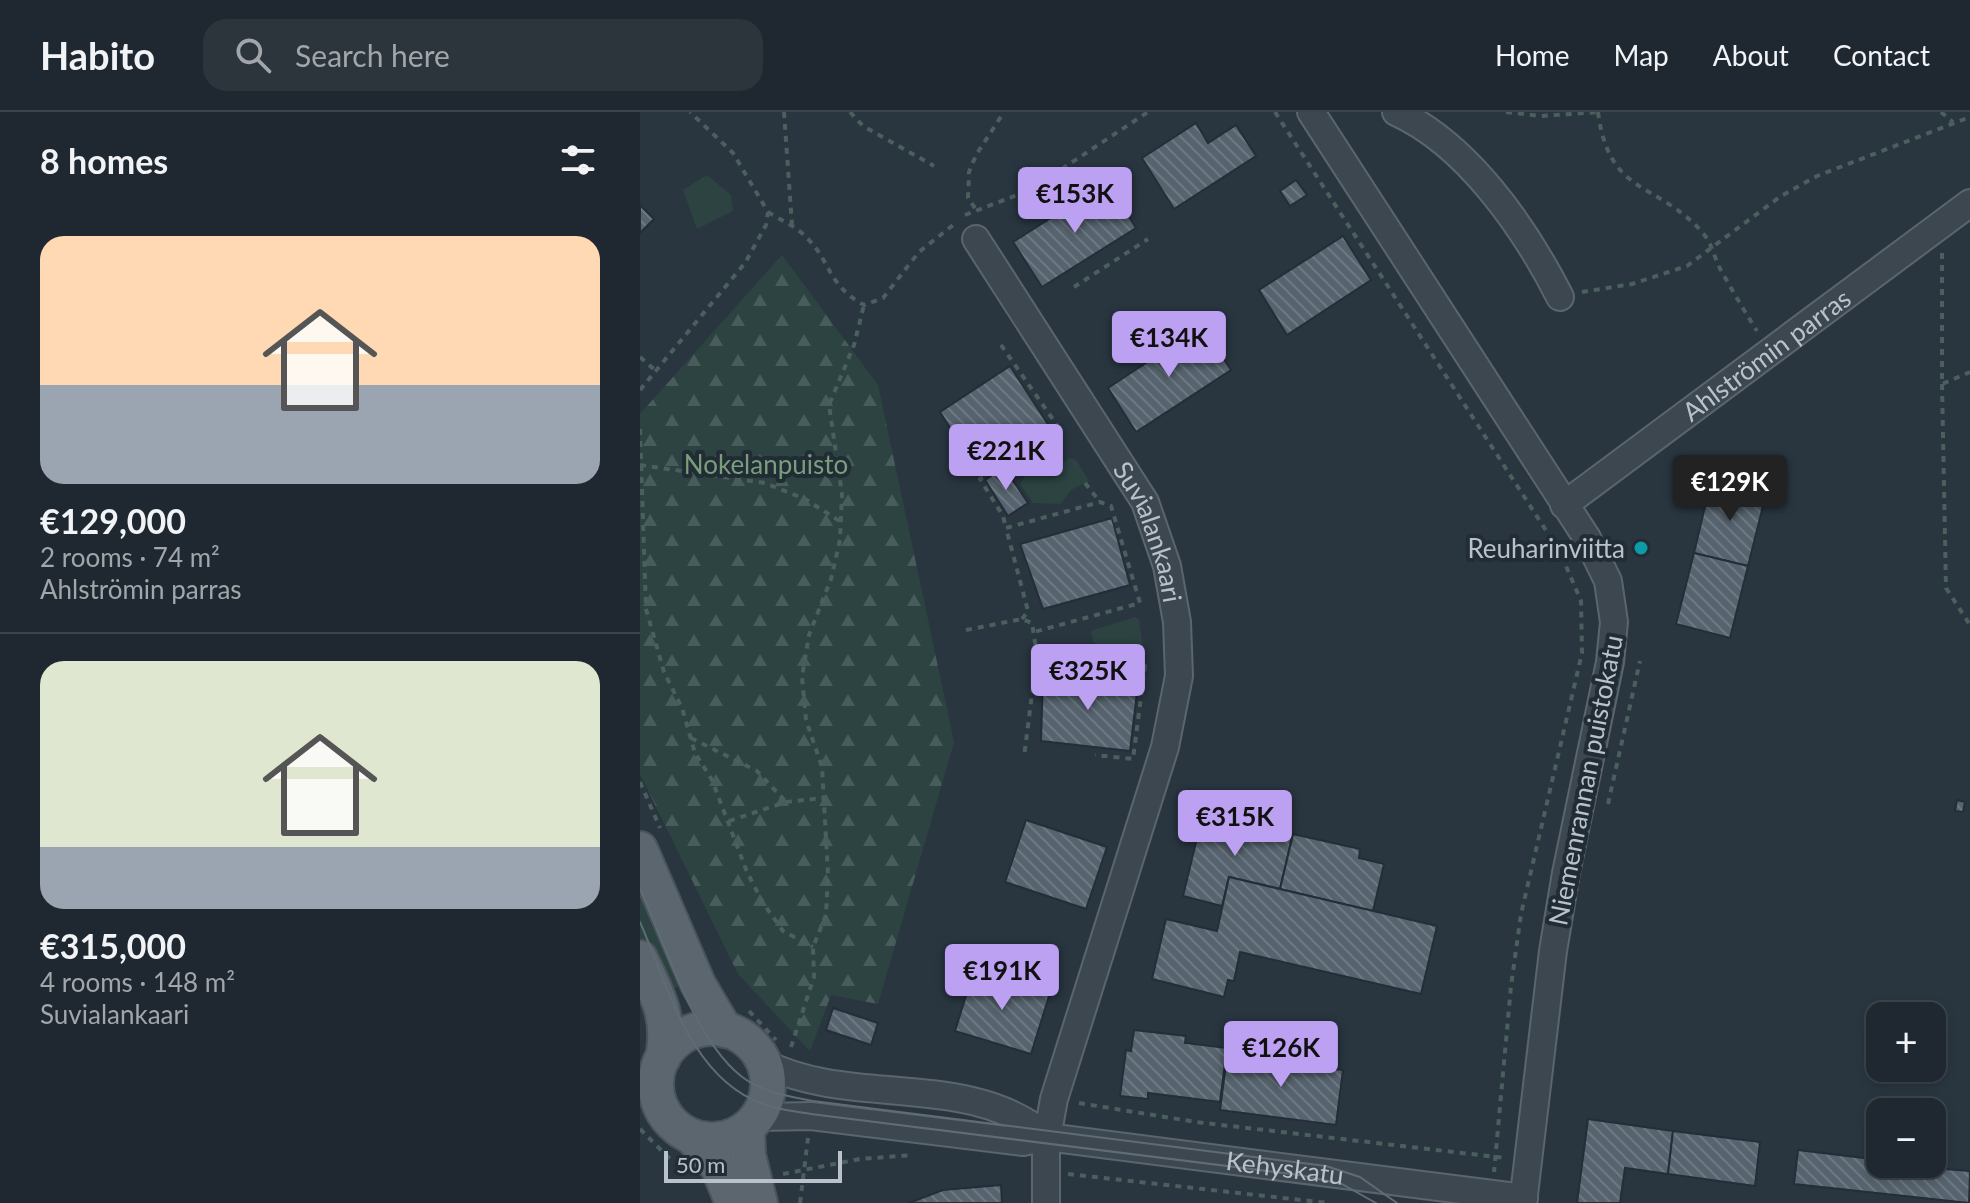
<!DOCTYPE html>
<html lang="en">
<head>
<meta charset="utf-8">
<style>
  body { margin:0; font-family:Lato,sans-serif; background:#2c343c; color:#f1f3f6; height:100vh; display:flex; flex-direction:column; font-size:30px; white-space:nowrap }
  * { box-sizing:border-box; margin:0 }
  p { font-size:26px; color:#a1a6ab }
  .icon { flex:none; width:44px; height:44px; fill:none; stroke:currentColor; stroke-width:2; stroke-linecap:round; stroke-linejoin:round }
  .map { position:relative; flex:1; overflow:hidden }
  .drawer { display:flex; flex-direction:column; background:#1f2830; width:640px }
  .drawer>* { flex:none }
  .fabs { position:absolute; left:1226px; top:890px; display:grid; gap:16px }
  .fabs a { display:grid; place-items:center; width:80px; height:80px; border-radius:16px; background:#1f2830; box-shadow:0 4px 12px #0003,0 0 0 2px #3c444c; font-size:40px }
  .scale { position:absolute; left:24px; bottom:20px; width:178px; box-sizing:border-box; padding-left:8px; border:4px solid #b9c2ca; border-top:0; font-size:22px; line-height:28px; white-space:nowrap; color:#b9c2ca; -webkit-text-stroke:6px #212c35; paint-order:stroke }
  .price { position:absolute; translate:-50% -68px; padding:0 18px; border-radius:8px; background:#bca0f2; color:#111; font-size:26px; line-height:52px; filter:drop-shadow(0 2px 4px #0008) }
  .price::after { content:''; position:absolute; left:50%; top:48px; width:24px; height:18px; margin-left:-12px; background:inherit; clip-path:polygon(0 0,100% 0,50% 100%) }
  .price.selected { background:#222; color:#fff }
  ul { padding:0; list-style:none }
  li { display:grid; align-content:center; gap:16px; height:424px; padding:0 40px }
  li+li { border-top:2px solid #3c444c }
  li span { display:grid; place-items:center; height:248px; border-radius:24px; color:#555 }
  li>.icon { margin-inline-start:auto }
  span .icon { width:144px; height:144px; fill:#fffc; stroke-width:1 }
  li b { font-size:34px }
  h2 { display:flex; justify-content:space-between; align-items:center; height:96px; padding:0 40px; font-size:34px }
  header { display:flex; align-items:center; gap:48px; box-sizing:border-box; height:112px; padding:0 40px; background:#1f2830; border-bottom:2px solid #3c444c }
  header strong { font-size:38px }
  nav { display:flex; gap:44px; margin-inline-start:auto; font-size:28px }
  .search { width:560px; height:72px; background:#2c343c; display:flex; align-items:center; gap:20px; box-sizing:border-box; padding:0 28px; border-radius:24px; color:#a1a6ab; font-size:30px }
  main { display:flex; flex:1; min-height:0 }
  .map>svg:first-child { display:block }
  .green { fill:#2c4341 }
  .forest { fill:url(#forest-firs) }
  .building { fill:url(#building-back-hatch); stroke:#232e37; stroke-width:2 }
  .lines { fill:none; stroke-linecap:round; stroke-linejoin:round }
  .minor-casing { stroke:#5a656d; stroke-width:30 }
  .major-casing { stroke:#49535c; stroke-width:38 }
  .path { stroke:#4b5f5e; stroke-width:4; stroke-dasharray:6 6; stroke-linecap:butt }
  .minor { stroke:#3d4750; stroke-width:26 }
  .major { stroke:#5b666f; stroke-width:34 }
  .tram { stroke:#5f6c76; stroke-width:2 }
  .culture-dot { fill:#0f9aa8; stroke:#212c35; stroke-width:3 }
  .labels { text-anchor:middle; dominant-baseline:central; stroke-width:8; stroke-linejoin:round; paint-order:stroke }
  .street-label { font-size:26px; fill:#b9c2ca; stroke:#212c35 }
  .park-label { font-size:26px; fill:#7a9e7d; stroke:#212c35 }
  .poi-label { font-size:26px; fill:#b9c2ca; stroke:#212c35; text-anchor:end }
</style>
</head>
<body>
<header>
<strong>Habito</strong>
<div class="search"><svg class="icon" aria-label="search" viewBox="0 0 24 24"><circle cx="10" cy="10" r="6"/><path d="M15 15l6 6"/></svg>Search here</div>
<nav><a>Home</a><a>Map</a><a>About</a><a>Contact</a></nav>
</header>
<main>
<section class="drawer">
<h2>8 homes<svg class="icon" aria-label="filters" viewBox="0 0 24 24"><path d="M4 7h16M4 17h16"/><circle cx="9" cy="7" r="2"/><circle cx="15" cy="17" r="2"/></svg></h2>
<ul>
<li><span style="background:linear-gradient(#ffd9b3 60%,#9aa5b1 0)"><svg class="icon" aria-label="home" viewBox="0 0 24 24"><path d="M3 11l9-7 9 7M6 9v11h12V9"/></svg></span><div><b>€129,000</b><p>2 rooms · 74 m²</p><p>Ahlströmin parras</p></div></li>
<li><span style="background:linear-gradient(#dfe7d0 75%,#9aa5b1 0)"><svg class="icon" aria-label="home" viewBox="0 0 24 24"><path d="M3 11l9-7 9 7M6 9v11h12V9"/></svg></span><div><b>€315,000</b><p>4 rooms · 148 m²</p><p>Suvialankaari</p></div></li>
</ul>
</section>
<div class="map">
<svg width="1330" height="1091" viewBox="0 0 1330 1091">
  <defs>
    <pattern id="forest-firs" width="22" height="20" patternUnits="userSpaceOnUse" patternTransform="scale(2)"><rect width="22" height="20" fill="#2c4341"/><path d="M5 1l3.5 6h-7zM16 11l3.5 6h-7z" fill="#485c5b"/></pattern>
    <pattern id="building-back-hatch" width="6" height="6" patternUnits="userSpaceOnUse" patternTransform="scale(2)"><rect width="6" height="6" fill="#57646f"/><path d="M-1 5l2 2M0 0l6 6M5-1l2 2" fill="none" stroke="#6d7982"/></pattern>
  </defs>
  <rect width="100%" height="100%" fill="#293640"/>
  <!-- green -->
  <g class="green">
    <path d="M67 63 91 83 93 99 57 117 43 78Z"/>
    <path d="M420 344 424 350 430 346 436 348 449 369 431 378 421 392 393 391 380 372 384 365Z"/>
    <path d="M495 505 499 507 505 549 486 540H461V535L453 530 451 519Z"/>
    <path d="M0 759 49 870 24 881 0 826Z"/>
  </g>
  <!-- forest -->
  <path class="forest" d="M142 143 238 273 314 630 238 892 191 883 170 939 98 862 0 662V302Z"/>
  <!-- building -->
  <g class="building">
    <path d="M556 11 568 31 596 13 616 44 534 97 502 46Z"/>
    <path d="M656 68 667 83 650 94 640 79Z"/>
    <path d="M467 70 496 116 402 175 373 130Z"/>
    <path d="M0 93 14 107 0 121Z"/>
    <path d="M703 124 731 168 647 223 619 178Z"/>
    <path d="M562 214 591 258 496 320 468 276Z"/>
    <path d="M370 254 409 314 338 360 300 300Z"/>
    <path d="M364 355 388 391 368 404 345 368Z"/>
    <path d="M1071 369 1126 382 1108 454 1054 441Z"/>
    <path d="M472 406 490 473 403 497 380 432Z"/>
    <path d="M1054 441 1108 454 1090 526 1036 512Z"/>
    <path d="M403 562 498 572 490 639 401 629Z"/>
    <path d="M1317 688 1325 690 1323 700 1315 699Z"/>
    <path d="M563 701 653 722 640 777 589 765 582 794 543 784Z"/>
    <path d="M386 708 467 735 446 797 365 770Z"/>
    <path d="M653 722 720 737 719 746 744 752 733 799 640 777Z"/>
    <path d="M589 765 797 814 781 882 600 840 594 869 588 868 584 885 512 867 526 807 577 819Z"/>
    <path d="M334 858 410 881 391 942 315 919Z"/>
    <path d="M193 896 238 911 231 933 186 918Z"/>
    <path d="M494 918 546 924 545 931 587 936 580 990 508 981V987L480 984 486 938 491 939Z"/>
    <path d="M623 937 649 940 648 951 703 958 696 1013 580 998 587 944 621 948Z"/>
    <path d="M948 1007 1033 1019 1028 1062 985 1056 980 1091H937Z"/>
    <path d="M1033 1019 1120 1030 1115 1074 1028 1062Z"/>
    <path d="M1158 1038 1240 1048V1052L1330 1059 1329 1091 1154 1072Z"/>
    <path d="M361 1073 362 1091H269L303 1078Z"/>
  </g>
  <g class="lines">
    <!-- minor casing -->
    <g class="minor-casing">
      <g id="minor">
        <path d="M671 0 947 426 968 469 974 510 970 550 926 761 913 839 883 1091"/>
        <path d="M756 0C827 32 885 116 920 185"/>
        <path id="s1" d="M336 127 505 390 527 454 537 510 539 564 525 635 414 987 406 1031V1091"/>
        <path id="s2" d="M924 393 1330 91"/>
        <path d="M124 951C211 996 329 958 407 1025"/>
        <path id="s3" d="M117 1005 171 1004 383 1030 407 1025 884 1086"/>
      </g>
    </g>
    <!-- major casing -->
    <g class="major-casing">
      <g id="major">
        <path d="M0 737 58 872 85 918"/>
        <path d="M0 846C17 883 31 904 23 946"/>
        <circle cx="72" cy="972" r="56"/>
        <path d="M107 1016 108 1043 120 1091"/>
        <path d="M51 1024 78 1055 93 1091"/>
      </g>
    </g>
    <!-- path -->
    <g class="path">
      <path d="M144 0 152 113"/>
      <path d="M210 0 223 14 294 54"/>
      <path d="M635 0 920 440 941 489 942 541 881 802 871 874 854 1060"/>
      <path d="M866 0 901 4 959 0"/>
      <path d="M958 0C969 85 1016 68 1063 121 1073 133 1074 147 1082 160 1093 180 1105 200 1117 219"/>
      <path d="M1301 0 1313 10"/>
      <path d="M335 96 328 86 329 60 336 43 364 0"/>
      <path d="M128 100C140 108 156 114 166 125 191 149 187 173 224 193L243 186 279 140 317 110"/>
      <path d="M325 103 390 78 508 0"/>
      <path d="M1302 141V272L1330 260"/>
      <path d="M434 175 508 127"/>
      <path d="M942 180 992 172 1047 154 1141 84 1177 64 1330 5"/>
      <path d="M361 233 419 316 340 367 363 404 366 416"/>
      <path d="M0 245 16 259"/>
      <path d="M1302 272 1306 476 1330 513"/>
      <path d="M0 278 105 151 126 113 128 100 93 41 50 0"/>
      <path d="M0 317 6 497 24 560 42 596 55 641 72 668 107 760 123 791 143 819 173 835"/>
      <path d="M0 353 125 371 165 387 201 410"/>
      <path d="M445 371 460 390"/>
      <path d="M382 507 388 499 366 416 460 390 471 394 500 491 394 520"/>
      <path d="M326 518 382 507 392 511 397 543 384 645"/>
      <path d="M397 543 505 554 493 647 455 643"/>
      <path d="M51 626 117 659 146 690"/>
      <path d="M0 670 20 716"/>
      <path d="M968 692 1000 549"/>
      <path d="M89 709 146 690 183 686"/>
      <path d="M109 899 136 928"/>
      <path d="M151 935 174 865 173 835 186 803 188 762 182 655 166 608 162 565 169 523 191 467 200 428 202 382 189 293 214 233 224 193"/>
      <path d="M439 991 556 1010 865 1046"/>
      <path d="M0 1017 32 1049"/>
      <path d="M143 1062 220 1047 273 1043"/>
      <path d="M428 1062 688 1091"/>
      <path d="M160 1091 168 1026"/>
    </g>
    <!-- minor -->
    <use href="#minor" class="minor"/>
    <!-- major -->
    <use href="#major" class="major"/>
    <!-- tram -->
    <g class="tram">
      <path d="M0 776C24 831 57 937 108 969 128 981 151 985 173 989L686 1054 720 1065 757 1091"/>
      <path d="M0 810C28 874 50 966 123 992 138 998 155 999 171 1002L659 1063 702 1072 736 1091"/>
    </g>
  </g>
  <!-- markers -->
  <circle class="culture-dot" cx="1001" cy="436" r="8"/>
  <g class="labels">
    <!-- street labels -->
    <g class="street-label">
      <text stroke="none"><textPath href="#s2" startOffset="252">Ahlströmin parras</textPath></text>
      <text stroke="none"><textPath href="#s1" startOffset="342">Suvialankaari</textPath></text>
      <text transform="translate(945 668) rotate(-79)">Niemenrannan puistokatu</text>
      <text stroke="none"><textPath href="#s3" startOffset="532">Kehyskatu</textPath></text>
    </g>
    <!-- park labels -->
    <g class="park-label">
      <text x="126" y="352">Nokelanpuisto</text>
    </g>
    <!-- poi labels -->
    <g class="poi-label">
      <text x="985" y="436">Reuharinviitta</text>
    </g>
  </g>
</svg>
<div class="fabs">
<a>+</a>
<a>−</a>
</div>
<div class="scale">50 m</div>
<b class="price" style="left:435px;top:123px">€153K</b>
<b class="price" style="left:529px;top:267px">€134K</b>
<b class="price" style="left:366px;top:380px">€221K</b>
<b class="price selected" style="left:1090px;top:411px">€129K</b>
<b class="price" style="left:448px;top:600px">€325K</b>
<b class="price" style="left:595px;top:746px">€315K</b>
<b class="price" style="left:362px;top:900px">€191K</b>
<b class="price" style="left:641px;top:977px">€126K</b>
</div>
</main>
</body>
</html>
